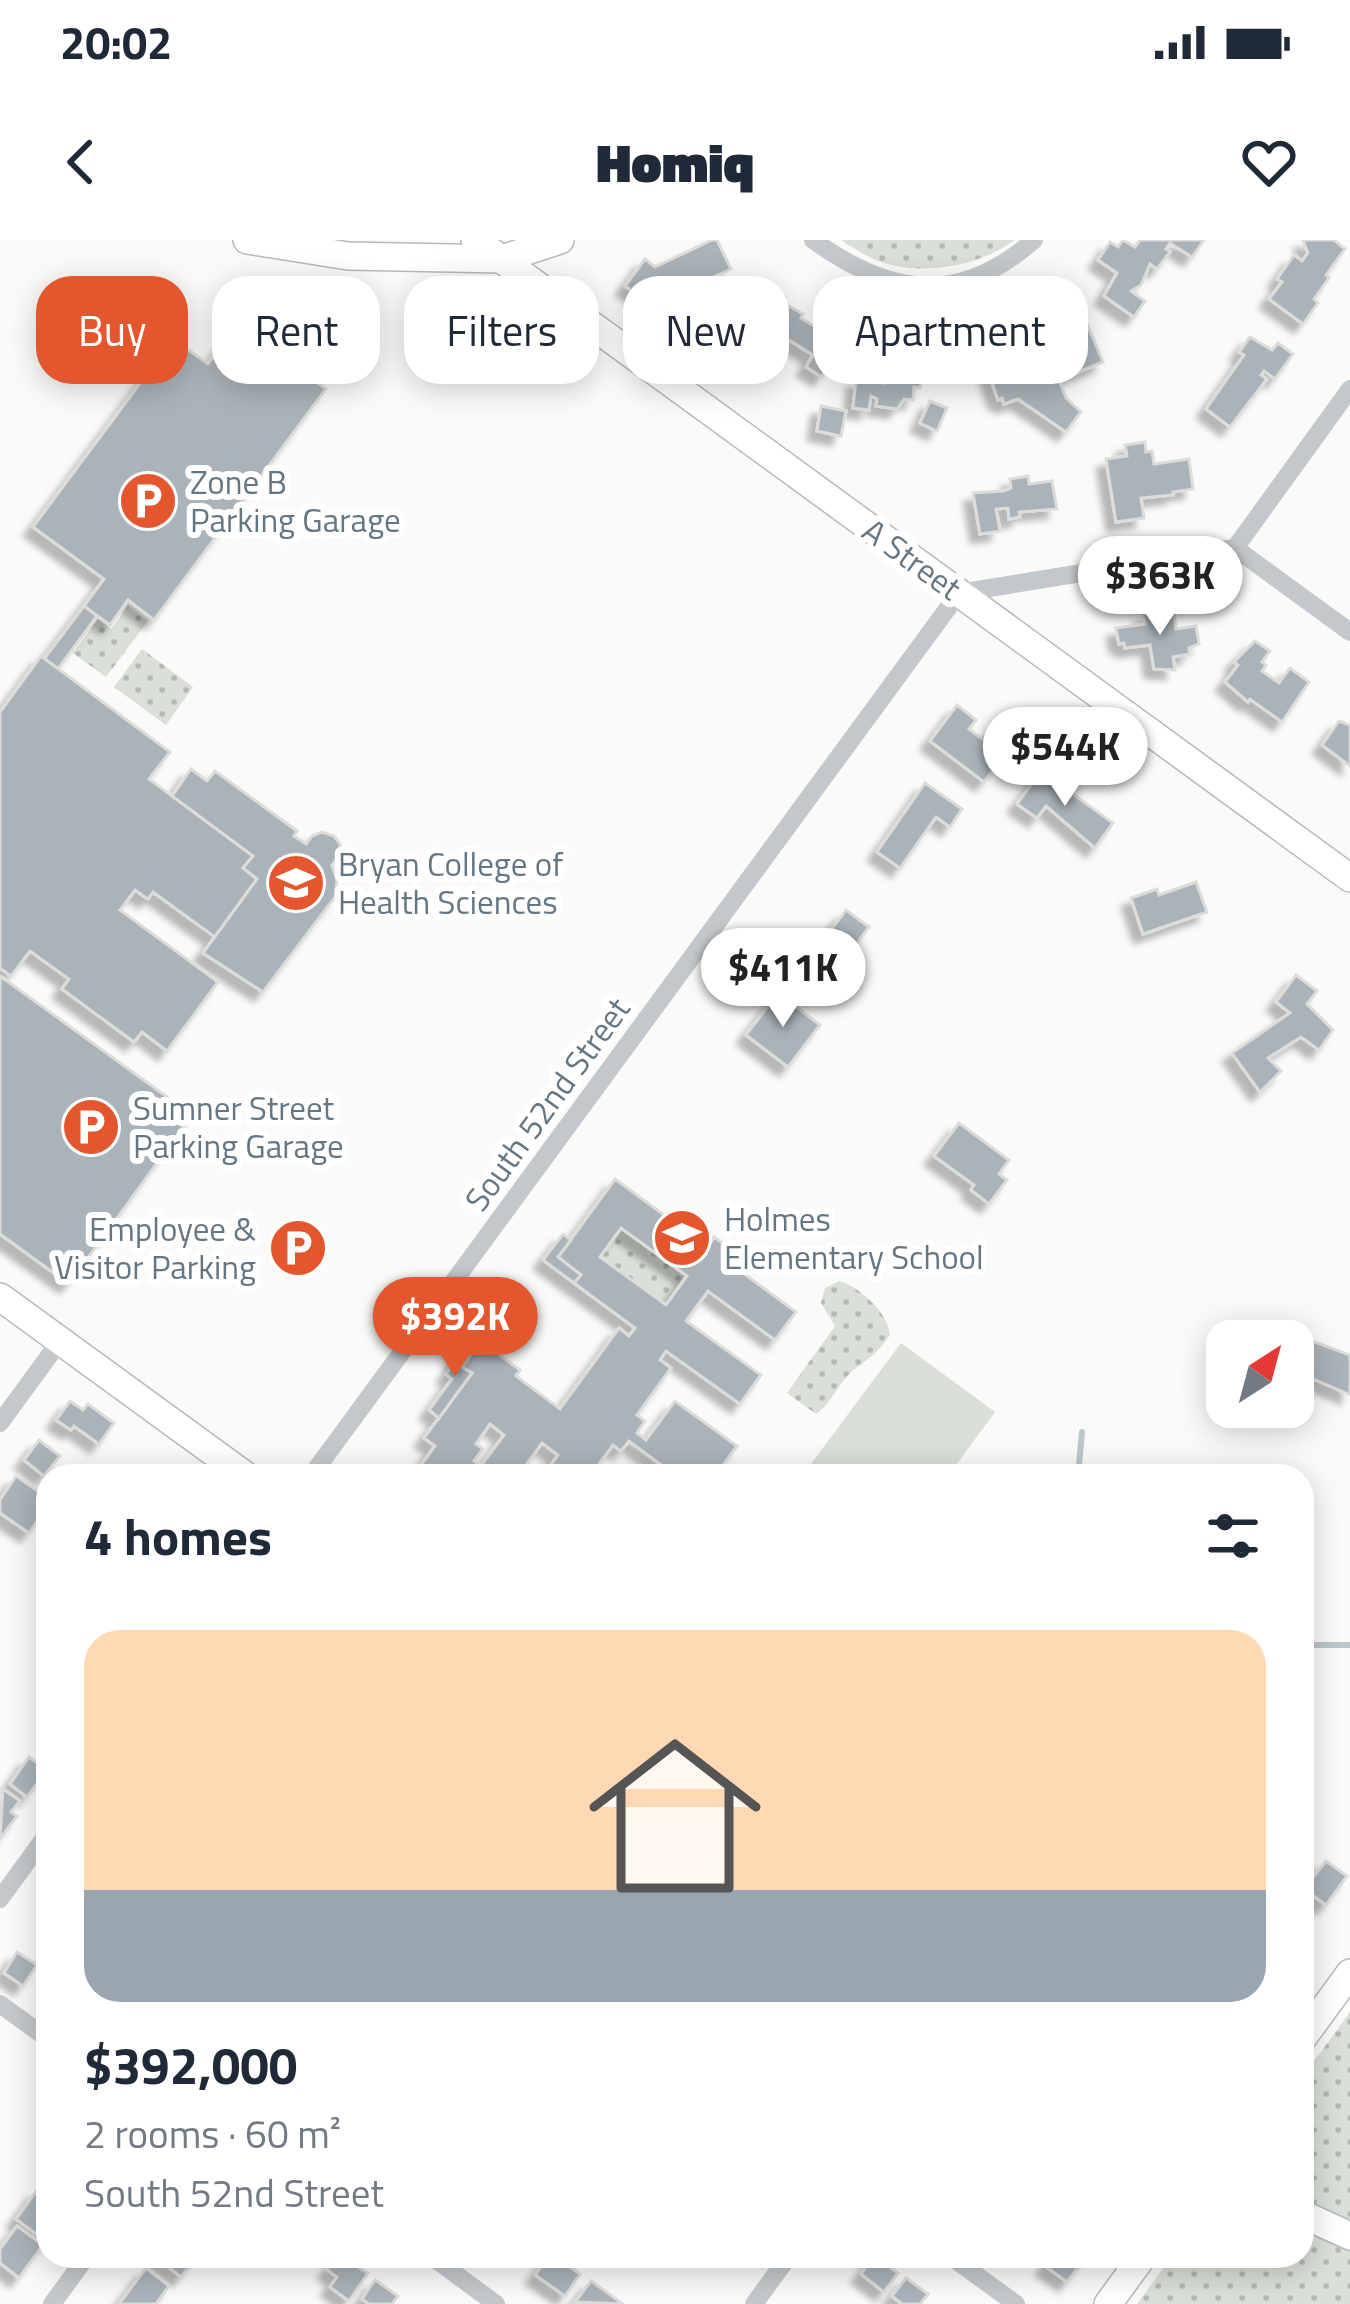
<!DOCTYPE html>
<html lang="en">
<head>
<meta charset="utf-8">
<style>
  body { margin:0; font-family:"Titillium Web",sans-serif; background:#f2f2f3; color:#1f2937; height:100vh; display:flex; flex-direction:column; font-size:45px; white-space:nowrap }
  * { box-sizing:border-box; margin:0 }
  p { font-size:39px; color:#747a83 }
  .icon { flex:none; width:66px; height:66px; fill:none; stroke:currentColor; stroke-width:2; stroke-linecap:round; stroke-linejoin:round }
  .map { position:relative; flex:1; overflow:hidden }
  .side { position:absolute; left:36px; top:1224px; width:1278px; height:804px; display:flex; flex-direction:column; background:#fff; border-radius:36px; box-shadow:0 6px 30px #0003 }
  .side>* { flex:none }
  .hud { position:absolute; left:36px; top:36px; width:1278px; height:108px; display:flex; gap:24px }
  .needle { width:78px; rotate:36deg }
  .fabs { position:absolute; left:1206px; top:1080px; display:grid; gap:24px }
  .fabs a { display:grid; place-items:center; width:108px; height:108px; border-radius:24px; background:#fff; box-shadow:0 6px 30px #0003; font-size:60px }
  .price { position:absolute; translate:-50% -102px; padding:0 27px; border-radius:42px; background:#fff; color:#222; font-size:39px; line-height:78px; filter:drop-shadow(0 3px 6px #0008) }
  .price::after { content:''; position:absolute; left:50%; top:72px; width:36px; height:27px; margin-left:-18px; background:inherit; clip-path:polygon(0 0,100% 0,50% 100%) }
  .price.selected { background:#e4572e; color:#fff }
  ul { padding:0; list-style:none }
  li { display:grid; align-content:center; gap:24px; height:636px; padding:0 48px }
  li span { display:grid; place-items:center; height:372px; border-radius:36px; color:#555 }
  li>.icon { margin-inline-start:auto }
  span .icon { width:216px; height:216px; fill:#fffc; stroke-width:1 }
  li b { font-size:51px }
  h2 { display:flex; justify-content:space-between; align-items:center; height:144px; padding:0 48px; font-size:51px }
  .tag { padding:0 42px; border-radius:36px; background:#fff; box-shadow:0 6px 30px #0003; font-size:42px; line-height:108px }
  .tag.selected { background:#e4572e; color:#fff }
  .status { display:flex; justify-content:space-between; align-items:center; height:84px; padding:0 60px; background:#fff; direction:ltr }
  .status svg { height:33px; fill:currentColor }
  header { display:flex; justify-content:space-between; align-items:center; height:156px; padding:0 48px; background:#fff; font-size:54px; font-weight:800 }
  .map>svg:first-child { display:block }
  .park { fill:url(#park-dots) }
  .pitch { fill:#dadfd7 }
  .lines { fill:none; stroke-linecap:round; stroke-linejoin:round }
  .stream { stroke:#bbc7cb; stroke-width:6 }
  .building { fill:#aab3b9; stroke:#dcdcda; stroke-width:3; fill-rule:evenodd; filter:url(#shadow) }
  .secondary-casing { stroke:#b3babf; stroke-width:30 }
  .street { stroke:#c3c8cc; stroke-width:18 }
  .secondary { stroke:#fff; stroke-width:27 }
  .labels { text-anchor:middle; dominant-baseline:central; stroke-width:12; stroke-linejoin:round; paint-order:stroke }
  .poi-label { font-size:33px; fill:#657683; stroke:#fff; text-anchor:start }
  .street-label { font-size:33px; fill:#657683; stroke:#fff }
</style>
</head>
<body>
<div class="status"><b>20:02</b><svg viewBox="0 0 49 12"><path d="M0 12V9h3v3zM5 12V6h3v6zM10 12V3h3v9zM15 12V0h3v12zM26 1h20v11H26zM47 4h2v5h-2z"/></svg></div>
<header><svg class="icon" aria-label="back" viewBox="0 0 24 24"><path d="M15 5l-7 7 7 7"/></svg>Homiq<svg class="icon" aria-label="heart" viewBox="0 0 24 24"><path d="M12 20l-8-8c-3-5 5-10 8-4 3-6 11-1 8 4z"/></svg></header>
<div class="map">
<svg width="1350" height="2064" viewBox="0 0 1350 2064">
  <defs>
    <pattern id="park-dots" width="8" height="8" patternUnits="userSpaceOnUse" patternTransform="scale(3)"><rect width="8" height="8" fill="#dadfd7"/><path d="M2 2h.1M6 6h.1" fill="none" stroke="#b4b9b4" stroke-width="1.8" stroke-linecap="round"/></pattern>
    <filter id="shadow"><feDropShadow dx="-9" dy="9" stdDeviation="3" flood-color="#0004"/></filter>
  </defs>
  <rect width="100%" height="100%" fill="#fafaf8"/>
  <!-- park -->
  <g class="park">
    <path d="M841 0H1015C981 25 926 36 884 23 870 19 854 8 841 0Z"/>
    <path d="M128 366 148 381 106 437 73 413 98 379 111 389Z"/>
    <path d="M142 409 193 447 166 485 114 447Z"/>
    <path d="M621 988 687 1036 666 1065 600 1017Z"/>
    <path d="M840 1041C861 1048 888 1073 890 1095 878 1112 871 1117 855 1129 839 1141 833 1162 816 1174L787 1153 835 1086 821 1063 825 1048Z"/>
    <path d="M1350 1772V2064H1137L1172 2016H1302V1838Z"/>
  </g>
  <!-- pitch -->
  <path class="pitch" d="M901 1103 995 1172 948 1236H802Z"/>
  <g class="lines">
    <!-- stream -->
    <g class="stream">
      <path d="M1078 1236 1082 1192"/>
      <path d="M1302 1405H1350"/>
    </g>
  </g>
  <!-- building -->
  <g class="building">
    <path d="M712 0H717L731 29 687 49 696 55 676 83 625 46 645 19 655 27Z"/>
    <path d="M1123 0 1135 7 1140 0H1204L1192 17 1170 3 1166 9 1170 12 1157 29 1150 24 1141 45 1131 51 1145 61 1134 77 1104 56 1117 33 1098 20 1110 2 1118 7Z"/>
    <path d="M1303 0H1334L1345 9 1326 35 1329 38 1314 59 1318 63 1303 84 1269 59 1282 42 1277 39 1294 15 1302 21 1308 13Z"/>
    <path d="M758 41 785 57 782 62 803 74 801 78 841 103 822 137 806 127 813 115 789 100 784 107 736 78Z"/>
    <path d="M1087 84 1103 122 1059 140 1066 158 1081 172 1066 192 1018 159 1004 164 1002 158 998 160 984 119 1018 109 1014 99 1027 93 1032 105 1046 99 1050 108 1064 102 1061 94Z"/>
    <path d="M1250 97 1272 110 1278 103 1293 114 1275 139 1264 131 1261 135 1267 139 1230 187 1206 169 1244 115 1239 112Z"/>
    <path d="M173 99 208 124 225 101 265 131 278 114 326 149 154 380 128 360 110 385 84 366 104 339 33 287Z"/>
    <path d="M902 126 922 129 920 148 914 147 913 160 904 159 897 169 876 166 877 159 871 156 869 170 853 168 856 139 885 143 886 135 901 132Z"/>
    <path d="M930 161 947 168 937 191 920 183Z"/>
    <path d="M821 166 846 171 841 196 817 191Z"/>
    <path d="M1145 202 1146 212 1152 211 1154 224 1189 219 1193 249 1173 252V255L1141 258 1144 278 1116 282 1106 219 1127 216 1125 205Z"/>
    <path d="M1028 236 1029 244 1052 241 1057 269 1019 272 1020 277 1009 279 1008 268 996 269 1000 291 980 294 973 253 1004 251 1011 248 1010 239Z"/>
    <path d="M84 366 97 376 58 429 44 419Z"/>
    <path d="M1173 369 1176 389 1196 386 1199 404 1189 408 1190 414 1173 417 1175 430 1154 429 1150 405 1125 408 1124 403 1119 404 1116 388 1145 384 1143 374Z"/>
    <path d="M1255 401 1270 411 1262 422 1266 425 1262 431 1279 443 1290 428 1309 442 1282 482 1250 459 1248 462 1225 442 1238 425 1234 422Z"/>
    <path d="M41 416 170 512 149 539 253 616 243 628 257 639 215 697 153 652 148 659 135 650 120 670 218 742 167 811 142 792 134 802 62 749 69 739 30 711 11 736 0 728V472Z"/>
    <path d="M957 465 976 480 969 489 982 499 986 494 1008 510 984 542 930 501Z"/>
    <path d="M1339 481 1350 485V526L1322 505Z"/>
    <path d="M191 529 207 541 215 531 297 591 294 596 306 604 312 596 322 592 334 596 340 604 339 617 332 625 337 640 335 657 263 752 203 713 257 639 243 628 253 616 172 556Z"/>
    <path d="M1041 531 1113 583 1095 608 1046 566 1037 578 1017 564Z"/>
    <path d="M925 543 962 569 950 587 936 577 900 628 877 612Z"/>
    <path d="M1196 642 1207 672 1143 694 1131 658 1157 649 1159 655Z"/>
    <path d="M846 670 869 687 828 742 804 725Z"/>
    <path d="M1296 735 1317 751 1307 764 1333 790 1319 810 1301 797 1268 818 1281 831 1260 852 1232 813 1290 773 1276 762Z"/>
    <path d="M0 736 192 875 69 1044 0 994Z"/>
    <path d="M778 753 820 785 788 827 746 795Z"/>
    <path d="M959 883 1009 920 999 934 1007 940 989 964 971 950 974 945 934 916Z"/>
    <path d="M615 939 708 1007 714 997 731 1009 724 1019 796 1072 775 1100 708 1051 686 1081 761 1135 740 1164 666 1111 660 1120 671 1128 637 1175 645 1181 637 1193 646 1200 675 1161 737 1206 715 1236H676L629 1201 621 1211 613 1205 590 1236H543L558 1215 542 1203 518 1236H413L435 1206 424 1198 472 1133 462 1127 481 1101 520 1130 516 1136 560 1169 619 1088 629 1096 635 1088 574 1043 581 1035 558 1017ZM621 988 687 1036 666 1065 600 1017ZM490 1184 504 1195 481 1226 474 1221 483 1209 476 1204Z"/>
    <path d="M563 994 571 1000 558 1017 581 1035 574 1043 543 1020Z"/>
    <path d="M474 1096 481 1101 462 1127 472 1133 439 1178 429 1170 452 1139 446 1134Z"/>
    <path d="M1312 1101 1350 1115V1155L1300 1133Z"/>
    <path d="M70 1161 83 1170 88 1164 114 1183 99 1204 74 1186 71 1190 56 1180Z"/>
    <path d="M39 1200 60 1216 44 1236 24 1220Z"/>
    <path d="M16 1236 48 1258V1265L29 1293 0 1273V1260Z"/>
    <path d="M29 1517 47 1530 27 1557 10 1544Z"/>
    <path d="M3 1549 20 1561 11 1572 17 1576 0 1599Z"/>
    <path d="M1326 1621 1347 1636 1326 1665 1304 1649Z"/>
    <path d="M17 1712 37 1725 23 1746 4 1733Z"/>
    <path d="M37 1950 48 1958 47 2002 16 1979Z"/>
    <path d="M17 1986 43 2005 19 2038 0 2023V2009Z"/>
    <path d="M154 2016H197L181 2037Z"/>
    <path d="M338 2016 368 2033 349 2061 330 2047 337 2037 327 2030Z"/>
    <path d="M549 2016H555L580 2034 565 2056 535 2035Z"/>
    <path d="M874 2016 898 2033 884 2052 861 2034Z"/>
    <path d="M1053 2016H1087L1067 2042 1045 2026Z"/>
    <path d="M146 2028 169 2046 156 2064H119Z"/>
    <path d="M906 2038 928 2054 920 2064H902L892 2056Z"/>
    <path d="M375 2040 398 2056 392 2064H369L362 2059Z"/>
    <path d="M591 2041 623 2064 575 2062Z"/>
  </g>
  <g class="lines">
    <!-- secondary casing -->
    <g class="secondary-casing">
      <g id="secondary">
        <path d="M247 0 348 16 502 19 560 0"/>
        <path d="M475 0 1350 638"/>
        <path d="M0 1057 246 1236"/>
        <path d="M1302 1799 1350 1733"/>
        <path d="M1302 1974 1350 1996"/>
        <path d="M1108 2064 1143 2016"/>
      </g>
    </g>
    <!-- street -->
    <g class="street">
      <path d="M813 0C889 55 958 67 1034 0"/>
      <path d="M1235 308 1350 392"/>
      <path d="M0 1183 60 1101"/>
      <path d="M311 1236 959 353 1235 308 1350 149"/>
      <path d="M0 1659 48 1593"/>
      <path d="M0 1764 48 1799"/>
      <path d="M431 2016 496 2064"/>
      <path d="M950 2016 1016 2064"/>
      <path d="M52 2064 87 2016"/>
      <path d="M754 2064 789 2016"/>
    </g>
    <!-- secondary -->
    <use href="#secondary" class="secondary"/>
  </g>
  <!-- icons -->
  <defs>
    <g id="parking-disc" transform="scale(3)"><circle r="9.5" fill="#e4572e" stroke="#fff"/><path d="M-3.5-5.5H1a3.5 3.5 0 0 1 0 7H-1V5.5H-3.5ZM-1-3.4V-.6H.8a1.4 1.4 0 0 0 0-2.8Z" fill="#fff"/></g>
    <g id="university-disc" transform="scale(3)"><circle r="9.5" fill="#e4572e" stroke="#fff"/><path d="M0-5L7-2L0 1L-7-2ZM-4 1L0 2.5L4 1V4Q0 6-4 4Z" fill="#fff"/></g>
    <g id="school-disc" transform="scale(3)"><circle r="9.5" fill="#e4572e" stroke="#fff"/><path d="M0-5L7-2L0 1L-7-2ZM-4 1L0 2.5L4 1V4Q0 6-4 4Z" fill="#fff"/></g>
  </defs>
  <g fill-rule="evenodd">
    <use href="#parking-disc" x="148" y="261"/>
    <use href="#university-disc" x="296" y="643"/>
    <use href="#parking-disc" x="91" y="887"/>
    <use href="#school-disc" x="682" y="998"/>
    <use href="#parking-disc" x="298" y="1008"/>
  </g>
  <g class="labels">
    <!-- poi labels -->
    <g class="poi-label">
      <text x="190" y="242">Zone B<tspan x="190" dy="38">Parking Garage</tspan></text>
      <text x="338" y="624">Bryan College of<tspan x="338" dy="38">Health Sciences</tspan></text>
      <text x="133" y="868">Sumner Street<tspan x="133" dy="38">Parking Garage</tspan></text>
      <text x="724" y="979">Holmes<tspan x="724" dy="38">Elementary School</tspan></text>
      <text x="256" y="989" text-anchor="end">Employee &amp;<tspan x="256" dy="38">Visitor Parking</tspan></text>
    </g>
    <!-- street labels -->
    <g class="street-label">
      <text transform="translate(912 319) rotate(36)">A Street</text>
      <text transform="translate(547 864) rotate(-54)">South 52nd Street</text>
    </g>
  </g>
</svg>
<div class="fabs">
<a><svg class="needle" viewBox="-14 -14 28 28"><path d="M0-13l5 13h-10z" fill="#e53935"/><path d="M0 13l5-13h-10z" fill="#747a83"/></svg></a>
</div>
<b class="price" style="left:1160px;top:398px">$363K</b>
<b class="price" style="left:1065px;top:569px">$544K</b>
<b class="price" style="left:783px;top:790px">$411K</b>
<b class="price selected" style="left:455px;top:1139px">$392K</b>
<div class="hud">
<a class="tag selected">Buy</a>
<a class="tag">Rent</a>
<a class="tag">Filters</a>
<a class="tag">New</a>
<a class="tag">Apartment</a>
</div>
<section class="side">
<h2>4 homes<svg class="icon" aria-label="filters" viewBox="0 0 24 24"><path d="M4 7h16M4 17h16"/><circle cx="9" cy="7" r="2"/><circle cx="15" cy="17" r="2"/></svg></h2>
<ul>
<li><span style="background:linear-gradient(#ffd9b3 70%,#9aa5b1 0)"><svg class="icon" aria-label="home" viewBox="0 0 24 24"><path d="M3 11l9-7 9 7M6 9v11h12V9"/></svg></span><div><b>$392,000</b><p>2 rooms · 60 m²</p><p>South 52nd Street</p></div></li>
</ul>
</section>
</div>
</body>
</html>
